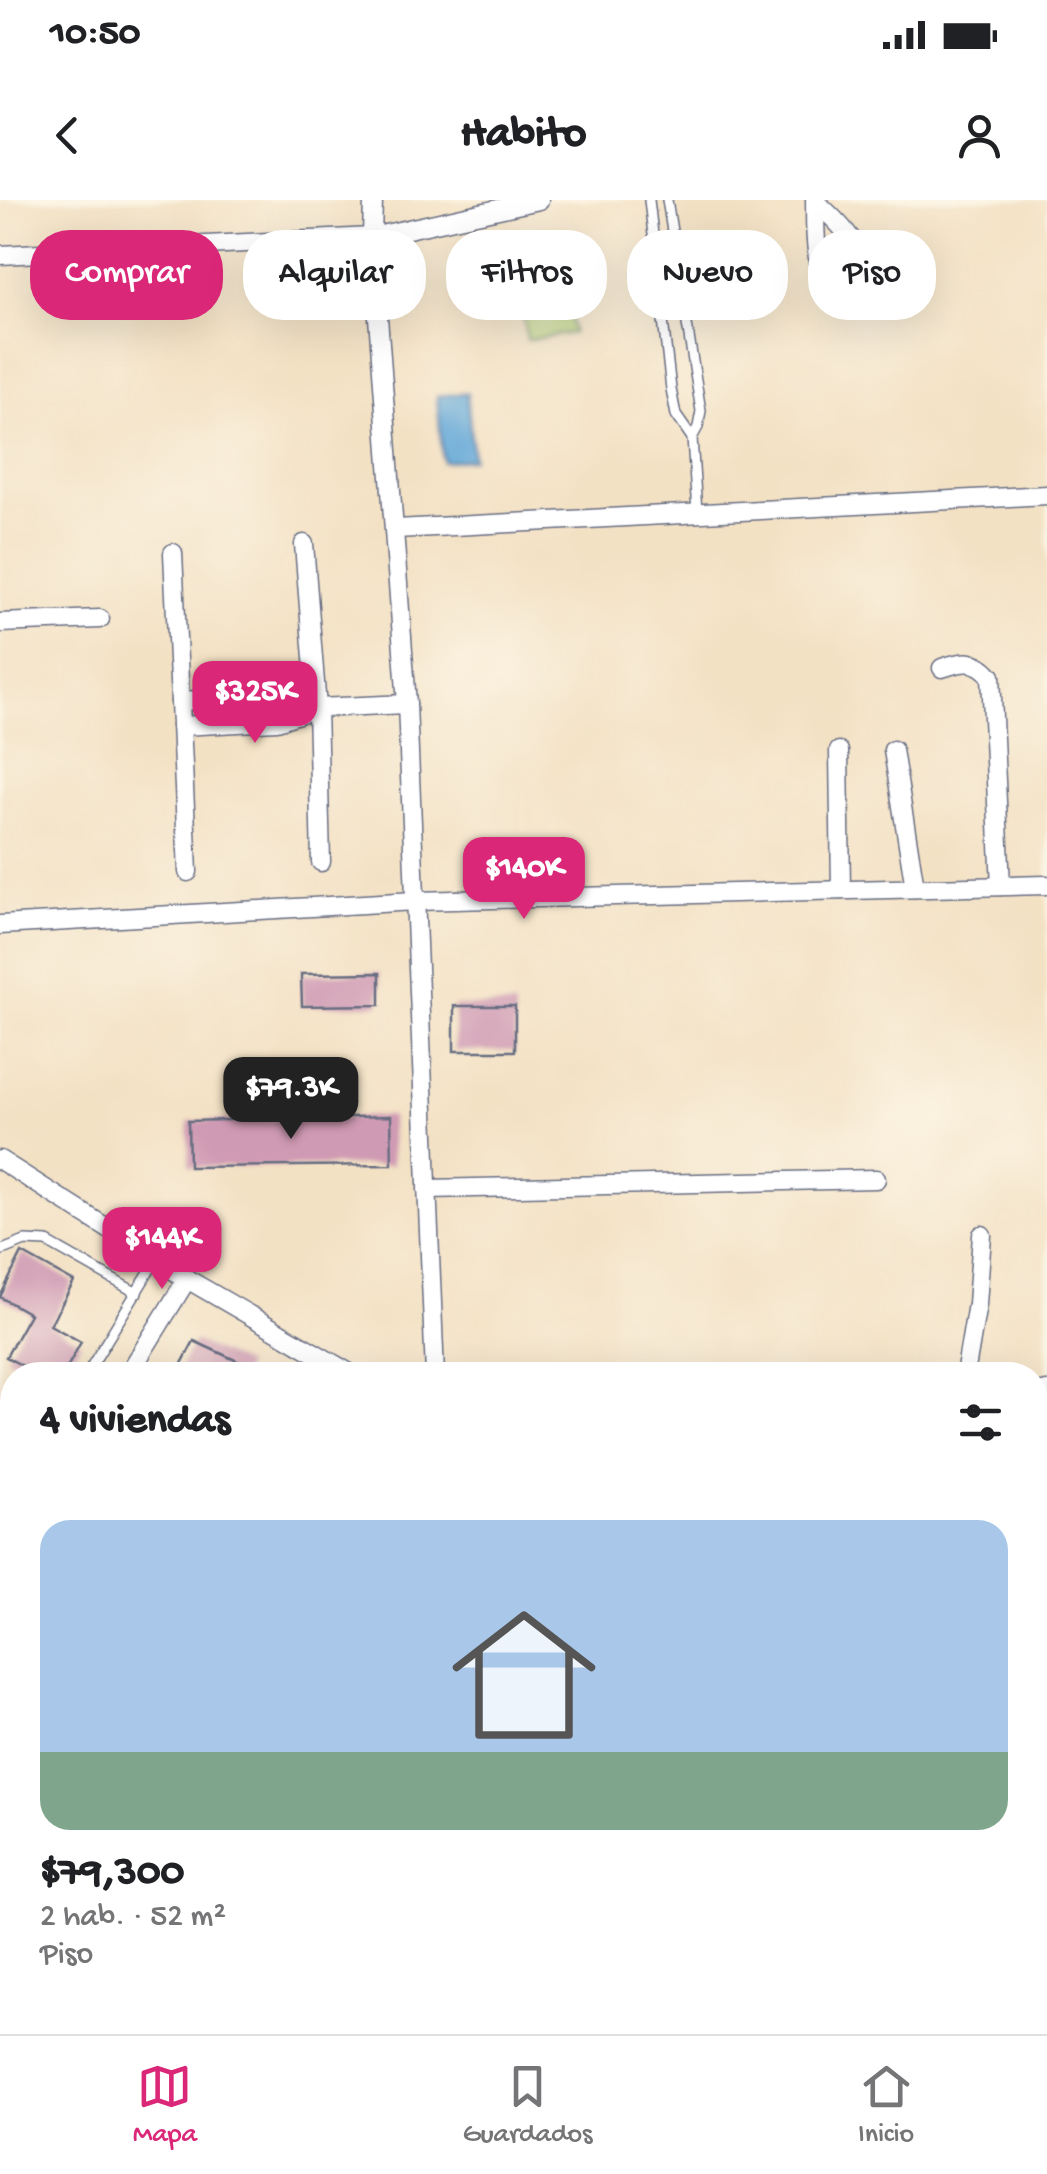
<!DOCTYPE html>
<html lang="es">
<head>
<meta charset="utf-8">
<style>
  body { margin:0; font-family:"Gochi Hand",sans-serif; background:#f2f2f2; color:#202124; height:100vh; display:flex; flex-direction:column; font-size:38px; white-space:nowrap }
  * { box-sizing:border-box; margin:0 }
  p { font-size:32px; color:#757577 }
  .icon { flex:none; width:55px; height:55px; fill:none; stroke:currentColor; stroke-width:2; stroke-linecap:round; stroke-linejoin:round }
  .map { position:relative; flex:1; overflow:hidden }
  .side { position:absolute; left:0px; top:1162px; width:1048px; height:672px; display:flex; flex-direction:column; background:#fff; border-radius:40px 40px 0 0; box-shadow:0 10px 40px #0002 }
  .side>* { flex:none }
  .guide { position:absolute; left:30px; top:30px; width:988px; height:90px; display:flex; gap:20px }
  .price { position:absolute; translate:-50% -85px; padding:0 22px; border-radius:20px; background:#db2777; color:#fff; font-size:32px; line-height:65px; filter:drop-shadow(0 2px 5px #0008) }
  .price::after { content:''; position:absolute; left:50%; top:60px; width:30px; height:22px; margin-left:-15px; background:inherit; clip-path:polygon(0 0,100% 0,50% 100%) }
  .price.current { background:#222; color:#fff }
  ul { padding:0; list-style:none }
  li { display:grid; align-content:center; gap:20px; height:530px; padding:0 40px }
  li span { display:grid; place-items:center; height:310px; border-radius:30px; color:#555 }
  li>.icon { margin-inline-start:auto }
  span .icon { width:180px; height:180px; fill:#fffc; stroke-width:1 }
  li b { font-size:42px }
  h2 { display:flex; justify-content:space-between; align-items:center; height:120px; padding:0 40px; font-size:42px }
  .chip { padding:0 35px; border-radius:40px; background:#fff; box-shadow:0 10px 40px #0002; font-size:35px; line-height:90px }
  .chip.current { background:#db2777; color:#fff }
  .status { display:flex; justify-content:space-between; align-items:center; height:70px; padding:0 50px; background:#fff; direction:ltr }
  .status svg { height:28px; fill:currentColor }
  header { display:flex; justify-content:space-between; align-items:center; height:130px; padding:0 40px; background:#fff; font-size:45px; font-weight:700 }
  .menu { display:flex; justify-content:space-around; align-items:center; height:140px; border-top:2px solid #e0e0e0; background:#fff; font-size:28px; color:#757577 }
  .menu a { display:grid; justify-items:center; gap:5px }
  .menu .current { color:#db2777 }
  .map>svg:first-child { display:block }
  .green { fill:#b5d178; stroke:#68806b; stroke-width:2.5 }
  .water { fill:#63a8d8; stroke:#3f6c9b; stroke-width:2.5 }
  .building { fill:#cf9ab3 }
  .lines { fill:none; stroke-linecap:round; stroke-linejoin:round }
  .service-casing { stroke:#676d82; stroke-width:12 }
  .minor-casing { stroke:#676d82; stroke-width:21 }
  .trunk-casing { stroke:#676d82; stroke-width:34 }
  .service { stroke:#fff; stroke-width:9 }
  .minor { stroke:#fff; stroke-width:18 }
  .trunk { stroke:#ffbb71; stroke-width:30 }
</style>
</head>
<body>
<div class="status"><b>10:50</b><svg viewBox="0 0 49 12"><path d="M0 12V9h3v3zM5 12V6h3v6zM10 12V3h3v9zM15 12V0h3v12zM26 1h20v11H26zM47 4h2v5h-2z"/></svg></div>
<header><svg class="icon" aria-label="back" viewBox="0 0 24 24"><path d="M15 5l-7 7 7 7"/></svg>Habito<svg class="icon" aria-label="person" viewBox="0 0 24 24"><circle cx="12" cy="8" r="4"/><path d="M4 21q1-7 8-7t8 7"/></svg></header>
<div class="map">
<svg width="1047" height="1834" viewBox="0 0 1047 1834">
  <rect width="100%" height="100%" fill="#fcf5e5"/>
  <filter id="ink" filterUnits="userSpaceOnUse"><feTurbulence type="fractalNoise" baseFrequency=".01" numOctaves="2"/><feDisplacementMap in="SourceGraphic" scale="20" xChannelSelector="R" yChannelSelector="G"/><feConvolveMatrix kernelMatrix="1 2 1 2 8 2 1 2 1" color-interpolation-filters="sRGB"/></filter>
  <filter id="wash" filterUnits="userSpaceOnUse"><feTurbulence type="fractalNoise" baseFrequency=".0048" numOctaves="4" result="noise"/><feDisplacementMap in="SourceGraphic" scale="40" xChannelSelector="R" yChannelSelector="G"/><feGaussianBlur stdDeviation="2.25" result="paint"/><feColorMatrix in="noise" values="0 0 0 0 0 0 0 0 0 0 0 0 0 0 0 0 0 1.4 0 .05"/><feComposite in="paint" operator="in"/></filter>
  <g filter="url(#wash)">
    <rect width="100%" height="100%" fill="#f3e1c4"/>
    <!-- green -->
    <g class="green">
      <path d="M560 43 573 133 527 140 514 50Z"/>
      <path d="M761 1823H833L852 1834H789Z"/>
    </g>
    <!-- water -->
    <path class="water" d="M467 193 473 259 443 262 437 196Z"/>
    <g id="blocks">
      <!-- building -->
      <g class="building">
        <path d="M380 773V805L302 806 301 774Z"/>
        <rect x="454" y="806" width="61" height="45"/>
        <path d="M391 916 392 965 189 967 188 921Z"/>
        <path d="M22 1053 74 1082 50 1125 81 1142 63 1175H40L6 1157 30 1114 0 1097Z"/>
        <path d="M194 1141 246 1165 242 1175H176Z"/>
      </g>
    </g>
  </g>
  <g filter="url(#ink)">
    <use href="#blocks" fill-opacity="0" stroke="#676d82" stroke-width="2.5"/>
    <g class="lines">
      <!-- service casing -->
      <g class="service-casing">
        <g id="service">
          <path d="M649 0 671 189 676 215 692 238"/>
          <path d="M667 0 701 211 698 227 692 238 697 312"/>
          <path d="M0 1051 25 1041 47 1042 137 1093"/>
          <path d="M86 1175 156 1060"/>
        </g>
      </g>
      <!-- minor casing -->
      <g class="minor-casing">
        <g id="minor">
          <path d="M373 0 372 37 407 504 435 1175"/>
          <path d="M815 0C816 27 809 98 854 91 885 64 835 19 816 2"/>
          <path d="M0 55 372 37 539 0"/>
          <path d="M396 329 1047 295"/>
          <path d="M304 344 317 508 321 662"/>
          <path d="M173 353 188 672"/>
          <path d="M0 423 100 419"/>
          <path d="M942 468C963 461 976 458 991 476L1001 686"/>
          <path d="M180 501 275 496 317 508"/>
          <path d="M181 526 277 521 317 508 407 504"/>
          <path d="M893 550 915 688"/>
          <path d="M839 551 841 690"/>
          <path d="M0 725 415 701 1047 685"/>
          <path d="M0 960 187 1079 353 1175"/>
          <path d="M427 989 876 979"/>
          <path d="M128 1175 187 1079"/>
          <path d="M965 1175 977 1104 982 1035"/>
          <path d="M1035 1194 1047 1191"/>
          <path d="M1035 1256 1047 1265"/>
          <path d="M0 1350 12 1356"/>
          <path d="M1035 1478 1047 1469"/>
          <path d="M0 1568 12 1545"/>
          <path d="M684 1822 699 1834"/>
        </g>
      </g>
      <!-- trunk casing -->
      <g class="trunk-casing">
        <g id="trunk">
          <path d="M0 1383 12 1389"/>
          <path d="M0 1422 12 1428"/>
          <path d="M732 1822 760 1834"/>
          <path d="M860 1822 883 1834"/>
        </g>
      </g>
      <!-- service -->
      <use href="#service" class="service"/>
      <!-- minor -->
      <use href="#minor" class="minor"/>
      <!-- trunk -->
      <use href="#trunk" class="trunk"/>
    </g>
  </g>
</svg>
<b class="price" style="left:255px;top:546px">$325K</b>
<b class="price" style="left:524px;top:722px">$140K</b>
<b class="price current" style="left:291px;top:942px">$79.3K</b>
<b class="price" style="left:162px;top:1092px">$144K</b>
<div class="guide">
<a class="chip current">Comprar</a>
<a class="chip">Alquilar</a>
<a class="chip">Filtros</a>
<a class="chip">Nuevo</a>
<a class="chip">Piso</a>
</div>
<section class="side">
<h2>4 viviendas<svg class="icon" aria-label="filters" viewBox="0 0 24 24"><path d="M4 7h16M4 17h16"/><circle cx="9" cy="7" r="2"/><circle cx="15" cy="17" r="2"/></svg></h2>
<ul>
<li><span style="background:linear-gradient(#a9c7e8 75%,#7fa58c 0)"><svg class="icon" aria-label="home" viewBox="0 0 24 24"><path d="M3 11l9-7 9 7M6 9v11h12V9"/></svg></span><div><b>$79,300</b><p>2 hab. · 52 m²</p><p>Piso</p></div></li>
</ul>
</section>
</div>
<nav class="menu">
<a class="current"><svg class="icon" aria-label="map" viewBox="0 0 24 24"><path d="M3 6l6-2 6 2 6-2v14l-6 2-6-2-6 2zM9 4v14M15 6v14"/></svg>Mapa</a>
<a><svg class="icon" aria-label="saved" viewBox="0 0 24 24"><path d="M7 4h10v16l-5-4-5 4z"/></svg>Guardados</a>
<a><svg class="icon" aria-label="home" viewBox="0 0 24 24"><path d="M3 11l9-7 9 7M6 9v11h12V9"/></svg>Inicio</a>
</nav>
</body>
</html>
